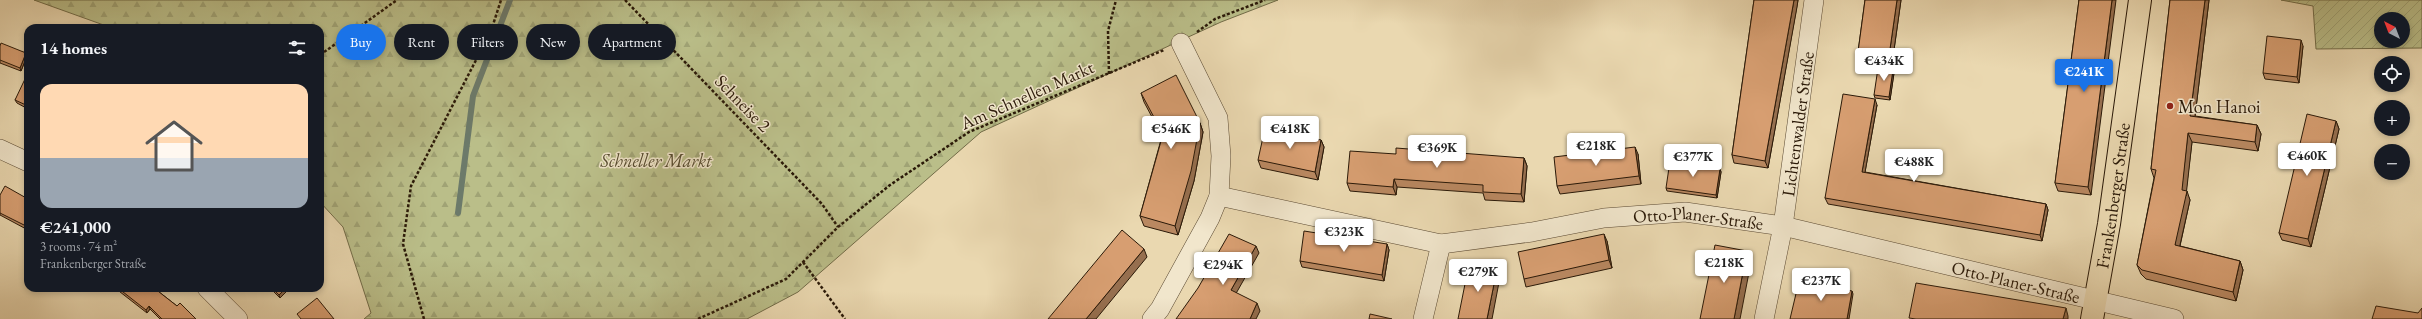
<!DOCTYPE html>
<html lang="en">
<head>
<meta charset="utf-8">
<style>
  body { margin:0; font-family:"EB Garamond",serif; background:#242831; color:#f1f3f6; height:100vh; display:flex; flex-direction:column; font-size:15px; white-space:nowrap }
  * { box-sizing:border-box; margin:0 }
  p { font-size:13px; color:#9ea1a6 }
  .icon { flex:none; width:22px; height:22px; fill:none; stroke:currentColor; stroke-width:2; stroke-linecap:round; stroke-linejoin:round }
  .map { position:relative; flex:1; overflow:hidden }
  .panel { position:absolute; left:24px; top:24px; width:300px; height:268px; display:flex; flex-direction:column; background:#171b24; border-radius:12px; box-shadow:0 2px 6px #0003 }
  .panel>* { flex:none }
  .banner { position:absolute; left:336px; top:24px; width:380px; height:36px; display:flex; gap:8px }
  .needle { width:26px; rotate:318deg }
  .fabs { position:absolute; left:2374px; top:12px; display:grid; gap:8px }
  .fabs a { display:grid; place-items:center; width:36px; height:36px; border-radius:50%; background:#171b24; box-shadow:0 2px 6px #0003; font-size:20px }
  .price { position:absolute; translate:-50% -34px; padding:0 9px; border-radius:4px; background:#fff; color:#222; font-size:13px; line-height:26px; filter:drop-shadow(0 1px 2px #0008) }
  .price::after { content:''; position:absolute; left:50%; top:24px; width:12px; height:9px; margin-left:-6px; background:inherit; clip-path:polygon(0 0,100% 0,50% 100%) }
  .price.selected { background:#1a73e8; color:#fff }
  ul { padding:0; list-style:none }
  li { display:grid; align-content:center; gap:8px; height:212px; padding:0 16px }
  li span { display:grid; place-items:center; height:124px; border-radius:12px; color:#555 }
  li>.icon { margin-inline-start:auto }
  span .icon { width:72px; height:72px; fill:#fffc; stroke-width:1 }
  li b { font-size:17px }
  h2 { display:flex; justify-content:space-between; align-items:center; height:48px; padding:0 16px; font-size:17px }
  .tag { padding:0 14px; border-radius:18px; background:#171b24; box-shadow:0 2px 6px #0003; font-size:14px; line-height:36px }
  .tag.selected { background:#1a73e8; color:#fff }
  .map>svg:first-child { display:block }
  .forest { fill:url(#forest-firs); stroke:#726c48 }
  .garden { fill:url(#garden-furrows); stroke:#726c48; fill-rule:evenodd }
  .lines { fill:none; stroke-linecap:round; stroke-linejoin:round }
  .stream { stroke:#6c7a6a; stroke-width:6 }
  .street-casing { stroke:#5a4932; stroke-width:20 }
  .primary-casing { stroke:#2a1908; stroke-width:24 }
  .path { stroke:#2a1908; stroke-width:2.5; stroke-dasharray:3 2; stroke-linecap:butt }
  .street { stroke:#f1e6cc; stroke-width:19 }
  .primary { stroke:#ead8b0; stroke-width:22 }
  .wall { fill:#b98861; stroke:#2a1908 }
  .shaded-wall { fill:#966f4f; stroke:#2a1908 }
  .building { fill:#d79e71; stroke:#2a1908 }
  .poi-dot { fill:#8f2418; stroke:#f1e6cc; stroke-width:1.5 }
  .labels { text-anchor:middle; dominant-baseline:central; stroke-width:3; stroke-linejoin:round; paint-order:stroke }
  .street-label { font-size:18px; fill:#2a1908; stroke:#f1e6cc }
  .poi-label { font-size:18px; fill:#2a1908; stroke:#f1e6cc; text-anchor:start }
  .park-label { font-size:18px; font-style:italic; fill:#554b2f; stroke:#f1e6cc }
</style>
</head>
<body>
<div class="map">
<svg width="2422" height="319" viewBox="0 0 2422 319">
  <defs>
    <pattern id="forest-firs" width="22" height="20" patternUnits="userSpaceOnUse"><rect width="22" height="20" fill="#babe89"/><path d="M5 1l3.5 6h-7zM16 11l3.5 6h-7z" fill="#a0a375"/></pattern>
    <pattern id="garden-furrows" width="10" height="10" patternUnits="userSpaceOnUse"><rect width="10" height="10" fill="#babe89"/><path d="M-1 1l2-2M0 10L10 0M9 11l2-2" fill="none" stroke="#a0a375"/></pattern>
  </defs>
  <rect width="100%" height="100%" fill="#ead8b0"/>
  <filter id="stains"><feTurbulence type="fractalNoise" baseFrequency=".005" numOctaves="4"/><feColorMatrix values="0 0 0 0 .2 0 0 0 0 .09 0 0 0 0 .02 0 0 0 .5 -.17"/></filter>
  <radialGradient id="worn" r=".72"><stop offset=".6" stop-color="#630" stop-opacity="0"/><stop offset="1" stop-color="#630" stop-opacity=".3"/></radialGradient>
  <!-- forest -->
  <path class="forest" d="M34 0H1278L1221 22 981 132 798 292 747 319H364L371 313 343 227 320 202V28H112Z"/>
  <!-- garden -->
  <path class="garden" d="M2281 0H2422V48L2316 49 2313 6ZM2381 19H2403V41H2381Z"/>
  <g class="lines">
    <!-- stream -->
    <path class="stream" d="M458 213 473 96 510 0"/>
    <!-- street casing -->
    <g class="street-casing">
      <g id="street">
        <path d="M0 149 28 162"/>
        <path id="s1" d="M1219 196 1441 244 1532 232 1604 218 1685 212 1783 226 2174 319"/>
        <path d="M207 288 238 319"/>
        <path d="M1152 319 1160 309 1210 218 1219 196 1221 156 1218 118 1181 43"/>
        <path d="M1423 319 1441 244"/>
        <path id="s2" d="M1764 319 1783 226 1814 0"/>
      </g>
    </g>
    <!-- primary casing -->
    <g class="primary-casing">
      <g id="primary">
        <path id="s3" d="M2092 319 2109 224 2140 0"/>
      </g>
    </g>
    <!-- path -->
    <g class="path">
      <path d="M625 0 822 204 838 227"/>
      <path d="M1197 32 1215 19 1265 0"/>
      <path d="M320 55 397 0"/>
      <path d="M1109 74 1108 31 1116 0"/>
      <path d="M803 262 845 319"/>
      <path d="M424 319 403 244 411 186 491 31 501 0"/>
      <path d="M698 319 786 279 838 227 890 185 969 132 1164 50"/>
    </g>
    <!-- street -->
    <use href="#street" class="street"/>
    <!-- primary -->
    <use href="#primary" class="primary"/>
  </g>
  <!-- wall -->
  <g class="wall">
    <path d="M1754 0H1798L1768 168 1734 163 1732 155Z"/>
    <path d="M1865 0H1901L1892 64 1861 60 1858 52Z"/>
    <path d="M2079 0 2091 195 2058 191 2055 183Z"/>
    <path d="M2170 0H2209L2195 116 2257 125 2261 134 2258 151 2192 142 2186 191 2190 200 2180 246 2240 261 2243 270 2236 301 2146 279 2141 274 2137 265 2154 178 2151 169Z"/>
    <path d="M0 46 26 53 27 56 21 71 0 63Z"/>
    <path d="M2303 46 2299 83 2265 79 2263 73Z"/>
    <path d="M1893 70 1894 73 1890 100 1875 98 1874 95Z"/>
    <path d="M28 81V109L17 103 15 100Z"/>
    <path d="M1141 93 1200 123 1203 132 1194 181 1178 235 1144 226 1140 216 1162 136 1144 102Z"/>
    <path d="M1877 105 1865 172 2046 204 2048 210 2042 241 1828 204 1825 198Z"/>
    <path d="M2336 121 2339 129 2311 247 2282 240 2279 233Z"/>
    <path d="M1321 140 1324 147 1318 180 1261 168 1258 160Z"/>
    <path d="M1396 154 1524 158 1527 166 1524 202 1485 200 1483 193 1397 187 1396 195 1350 191 1347 183Z"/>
    <path d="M1638 154 1641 184 1560 194 1557 186Z"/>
    <path d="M1720 169 1721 172 1717 198 1667 191 1666 188Z"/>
    <path d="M0 195 28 199V230L0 215Z"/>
    <path d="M1607 241 1612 268 1526 287 1524 279Z"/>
    <path d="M1387 244 1389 250 1384 281 1302 267 1300 261Z"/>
    <path d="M115 288H154L177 306 196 319H160L150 309 147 313Z"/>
    <path d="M270 288H290L280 298Z"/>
  </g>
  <!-- shaded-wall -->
  <g class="shaded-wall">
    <path d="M1794 0H1798L1797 7 1768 168 1765 161Z"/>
    <path d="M1897 0H1901L1892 64 1889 56Z"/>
    <path d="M2112 0H2116L2091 195 2088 187Z"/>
    <path d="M2205 0H2209L2194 125 2190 116Z"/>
    <path d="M2301 40 2303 46 2299 83 2297 77Z"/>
    <path d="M26 53 27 56 21 71 20 68Z"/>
    <path d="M1893 70 1894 73 1890 100 1889 97Z"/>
    <path d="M1875 99 1877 105 1864 178 1862 172Z"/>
    <path d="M2336 121 2339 129 2311 247 2308 239Z"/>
    <path d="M1200 123 1203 132 1194 181 1178 235 1175 226Z"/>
    <path d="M2257 125 2261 134 2258 151 2255 142Z"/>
    <path d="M2188 133 2192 142 2186 196 2187 191 2190 200 2178 254 2175 245Z"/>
    <path d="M1321 140 1324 147 1318 180 1315 172Z"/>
    <path d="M1635 147 1638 154 1641 184 1639 176Z"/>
    <path d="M1524 158 1527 166 1524 202 1521 194Z"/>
    <path d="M1720 169 1721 172 1717 198 1716 195Z"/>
    <path d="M1394 179 1397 187 1396 195 1393 187Z"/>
    <path d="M2046 204 2048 210 2042 241 2040 235Z"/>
    <path d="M1604 234 1607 241 1612 268 1609 260Z"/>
    <path d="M1387 244 1389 250 1384 281 1382 275Z"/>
    <path d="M1256 246 1259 253 1234 297 1231 290Z"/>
    <path d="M1144 249 1147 257 1096 319H1086Z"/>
    <path d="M1747 251 1751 262 1740 319H1734Z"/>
    <path d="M2240 261 2243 270 2236 301 2233 292Z"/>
    <path d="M1497 269 1500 277 1492 319H1487Z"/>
    <path d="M286 288H290L280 298 279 295Z"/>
    <path d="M1852 291 1853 294 1849 319H1847Z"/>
    <path d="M1257 303 1260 311 1256 319H1250Z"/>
    <path d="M149 306 150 309 147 313 146 310Z"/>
    <path d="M2066 308 2068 316V319H2063Z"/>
  </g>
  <!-- building -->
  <g class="building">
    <path d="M1754 0H1794L1765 161 1732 155Z"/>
    <path d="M1865 0H1897L1889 56 1858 52Z"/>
    <path d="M2079 0H2112L2088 187 2055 183Z"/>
    <path d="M2170 0H2205L2190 116 2257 125 2255 142 2188 133 2182 190 2187 191 2175 245 2240 261 2233 292 2142 270 2137 265 2156 170 2151 169Z"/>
    <path d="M2267 36 2301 40 2297 77 2263 73Z"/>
    <path d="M1 43 26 53 20 68 0 60V46Z"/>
    <path d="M1878 68 1893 70 1889 97 1874 95Z"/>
    <path d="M1176 75 1200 123 1191 171 1175 226 1140 216 1163 134 1141 93Z"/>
    <path d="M25 79 28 81V106L15 100Z"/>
    <path d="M1843 94 1875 99 1862 172 2046 204 2040 235 1825 198Z"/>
    <path d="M2307 114 2336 121 2308 239 2279 233Z"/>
    <path d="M1265 128 1321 140 1315 172 1258 160Z"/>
    <path d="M1635 147 1639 176 1557 186 1554 157Z"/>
    <path d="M1396 148 1524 158 1521 194 1483 192V185L1394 179 1393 187 1347 183 1350 151 1396 154Z"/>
    <path d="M1670 161 1720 169 1716 195 1666 188Z"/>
    <path d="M5 186 28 199V227L0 213V195Z"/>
    <path d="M1122 230 1144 249 1086 319H1048Z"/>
    <path d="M1304 231 1387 244 1382 275 1300 261Z"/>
    <path d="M1229 234 1256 246 1231 290 1257 303 1250 319H1176L1198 288Z"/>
    <path d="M1604 234 1609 260 1524 279 1518 252Z"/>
    <path d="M1715 245 1747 251 1734 319H1700Z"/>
    <path d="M1469 264 1497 269 1487 319H1458Z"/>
    <path d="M1799 281 1852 291 1847 319H1790Z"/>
    <path d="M1916 283 2066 308 2063 319H1916L1909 318Z"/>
    <path d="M118 288H154L177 306 180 303 196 319H162L149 306 146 310Z"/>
    <path d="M272 288H286L279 295Z"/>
    <path d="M317 298 334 319H301L297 314Z"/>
    <path d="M2376 306 2418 313 2422 308V319H2372Z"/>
    <path d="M1370 314 1392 319H1369Z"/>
  </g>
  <!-- markers -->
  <circle class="poi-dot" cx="2170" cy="106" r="4"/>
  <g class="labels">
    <!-- street labels -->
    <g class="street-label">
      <text transform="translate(1027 95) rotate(-24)">Am Schnellen Markt</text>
      <text transform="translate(743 103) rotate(46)">Schneise 2</text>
      <text stroke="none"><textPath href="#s2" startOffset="198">Lichtenwalder Straße</textPath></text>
      <text stroke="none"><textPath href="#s3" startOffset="125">Frankenberger Straße</textPath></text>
      <text stroke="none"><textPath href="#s1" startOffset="487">Otto-Planer-Straße</textPath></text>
      <text stroke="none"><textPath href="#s1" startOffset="812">Otto-Planer-Straße</textPath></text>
    </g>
    <!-- poi labels -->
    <g class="poi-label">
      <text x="2178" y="106">Mon Hanoi</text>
    </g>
    <!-- park labels -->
    <g class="park-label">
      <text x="656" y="160">Schneller Markt</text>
    </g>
  </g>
  <rect width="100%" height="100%" filter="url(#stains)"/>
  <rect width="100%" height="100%" fill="url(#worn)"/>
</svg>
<div class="fabs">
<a><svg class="needle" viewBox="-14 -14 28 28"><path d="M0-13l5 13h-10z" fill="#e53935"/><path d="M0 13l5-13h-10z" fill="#9ea1a6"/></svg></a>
<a><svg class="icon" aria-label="locate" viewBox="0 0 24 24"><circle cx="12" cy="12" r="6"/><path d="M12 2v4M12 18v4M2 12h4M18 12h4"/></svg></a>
<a>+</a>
<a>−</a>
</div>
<b class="price" style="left:1884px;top:82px">€434K</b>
<b class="price selected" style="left:2084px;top:93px">€241K</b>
<b class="price" style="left:1171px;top:150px">€546K</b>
<b class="price" style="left:1290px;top:150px">€418K</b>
<b class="price" style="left:1596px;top:167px">€218K</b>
<b class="price" style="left:1437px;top:169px">€369K</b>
<b class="price" style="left:2307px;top:177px">€460K</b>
<b class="price" style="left:1693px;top:178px">€377K</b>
<b class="price" style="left:1914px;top:183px">€488K</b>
<b class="price" style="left:1344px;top:253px">€323K</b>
<b class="price" style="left:1724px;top:284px">€218K</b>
<b class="price" style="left:1223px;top:286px">€294K</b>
<b class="price" style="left:1478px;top:293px">€279K</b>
<b class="price" style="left:1821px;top:302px">€237K</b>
<div class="banner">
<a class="tag selected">Buy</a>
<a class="tag">Rent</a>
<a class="tag">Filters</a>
<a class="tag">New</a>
<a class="tag">Apartment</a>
</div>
<section class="panel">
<h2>14 homes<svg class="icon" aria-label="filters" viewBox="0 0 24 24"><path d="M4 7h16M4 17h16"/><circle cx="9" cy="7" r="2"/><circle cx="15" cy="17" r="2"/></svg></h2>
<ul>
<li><span style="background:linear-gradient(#ffd9b3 60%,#9aa5b1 0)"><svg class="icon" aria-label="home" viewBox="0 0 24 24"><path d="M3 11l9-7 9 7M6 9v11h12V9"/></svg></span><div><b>€241,000</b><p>3 rooms · 74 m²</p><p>Frankenberger Straße</p></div></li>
</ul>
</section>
</div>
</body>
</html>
